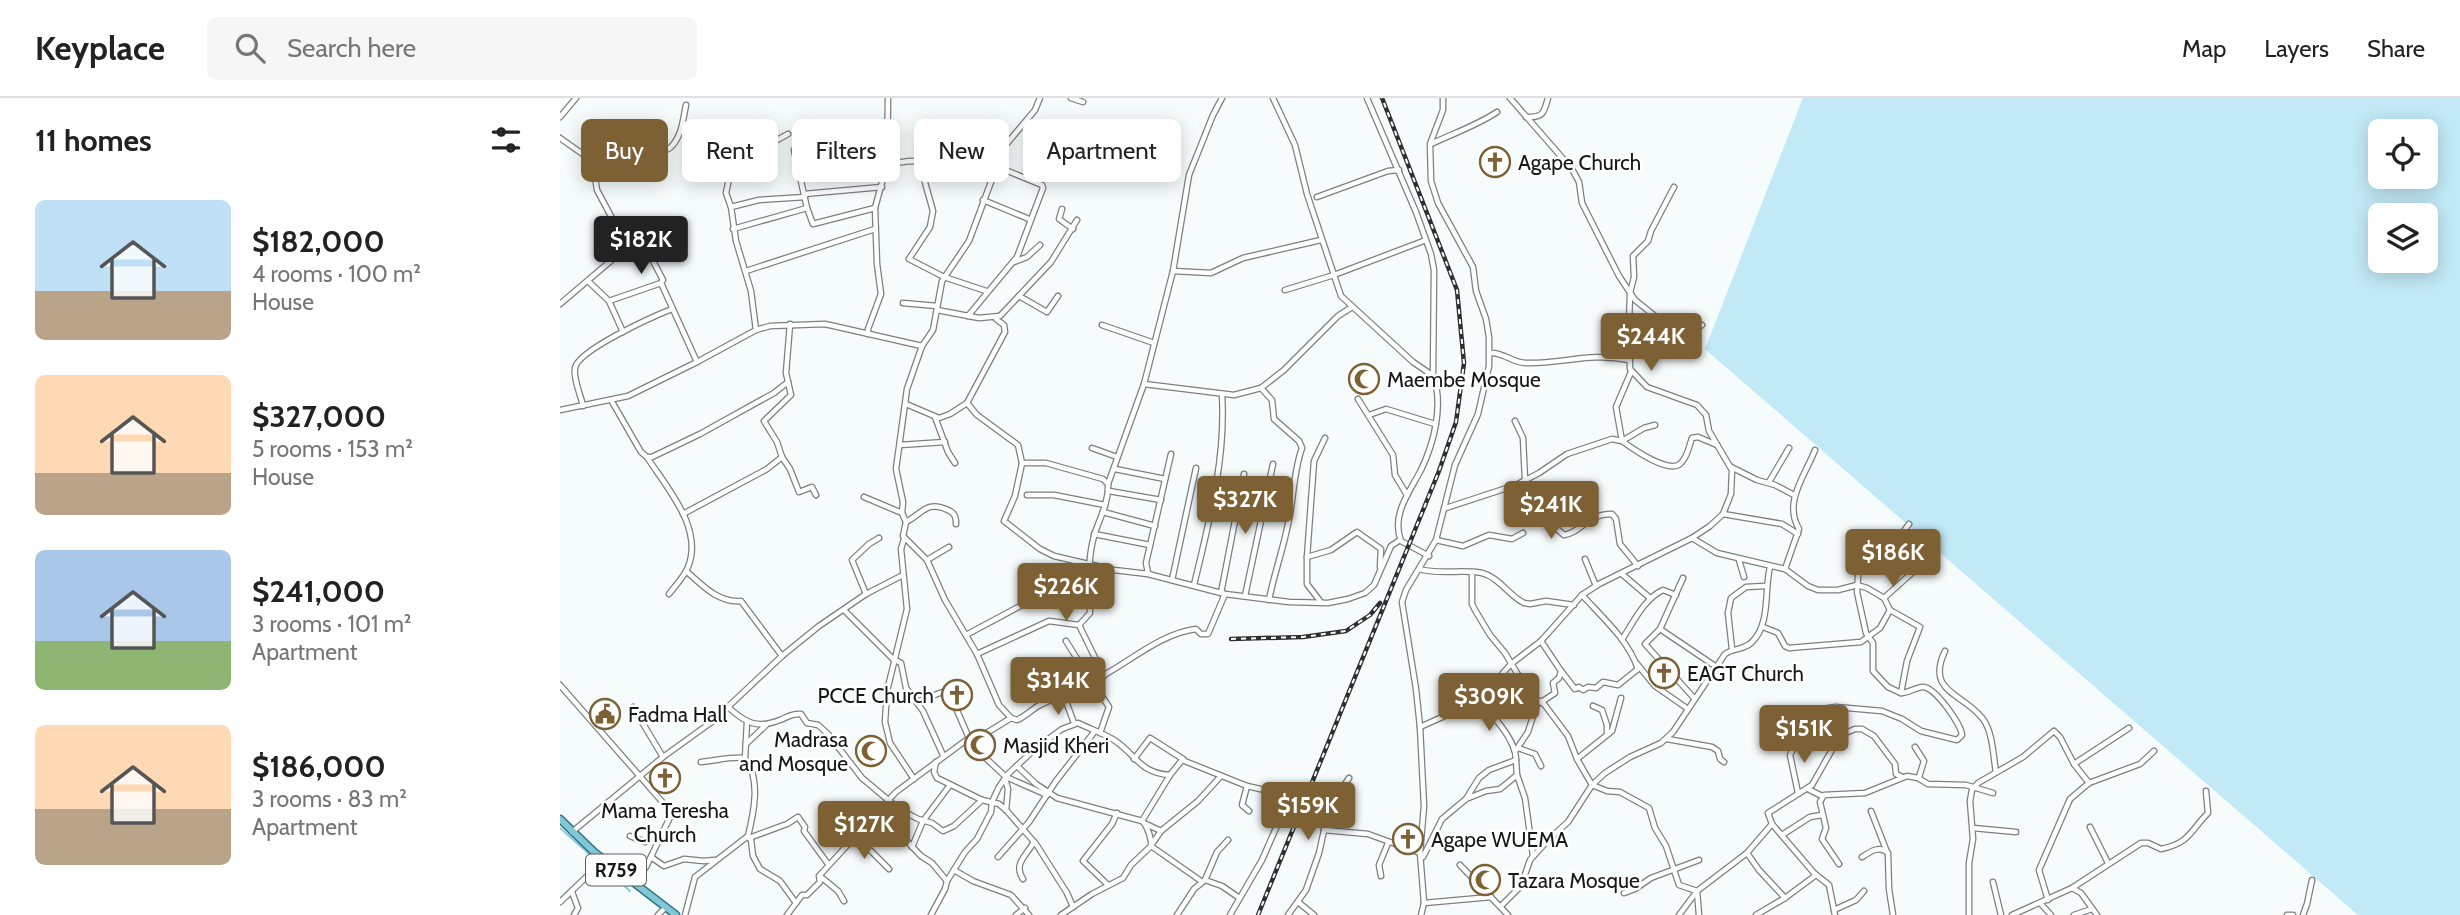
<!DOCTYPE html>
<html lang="en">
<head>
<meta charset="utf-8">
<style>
  body { margin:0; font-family:Cabin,sans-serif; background:#f6f6f6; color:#222; height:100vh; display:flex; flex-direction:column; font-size:26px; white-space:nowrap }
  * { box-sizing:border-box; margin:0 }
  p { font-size:23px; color:#767676 }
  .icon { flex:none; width:38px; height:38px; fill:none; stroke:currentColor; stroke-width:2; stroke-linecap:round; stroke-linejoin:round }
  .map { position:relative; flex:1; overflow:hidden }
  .details { display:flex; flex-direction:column; background:#fff; width:560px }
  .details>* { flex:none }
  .banner { position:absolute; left:21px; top:21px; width:665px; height:63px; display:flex; gap:14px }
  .fabs { position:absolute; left:1808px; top:21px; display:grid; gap:14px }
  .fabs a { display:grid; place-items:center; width:70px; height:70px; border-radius:10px; background:#fff; box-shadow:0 4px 18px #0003; font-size:35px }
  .price { position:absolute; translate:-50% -60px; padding:0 16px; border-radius:7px; background:#7d6034; color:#fff; font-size:23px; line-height:46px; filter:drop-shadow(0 2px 4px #0008) }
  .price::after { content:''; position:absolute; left:50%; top:42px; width:21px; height:16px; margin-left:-10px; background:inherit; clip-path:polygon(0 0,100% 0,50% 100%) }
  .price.current { background:#222; color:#fff }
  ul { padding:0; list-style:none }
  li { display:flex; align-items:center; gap:21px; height:175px; padding:0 35px }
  li span { display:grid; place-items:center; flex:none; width:196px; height:140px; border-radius:10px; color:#555 }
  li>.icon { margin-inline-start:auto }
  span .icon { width:84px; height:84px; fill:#fffc; stroke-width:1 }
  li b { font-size:30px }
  h2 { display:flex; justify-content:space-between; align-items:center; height:84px; padding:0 35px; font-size:30px }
  .pill { padding:0 24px; border-radius:10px; background:#fff; box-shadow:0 4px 18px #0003; font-size:24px; line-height:63px }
  .pill.current { background:#7d6034; color:#fff }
  header { display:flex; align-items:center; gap:42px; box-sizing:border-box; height:98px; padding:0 35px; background:#fff; border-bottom:2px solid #e0e0e0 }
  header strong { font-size:33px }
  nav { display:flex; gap:38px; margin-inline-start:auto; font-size:24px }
  .search { width:490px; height:63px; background:#f6f6f6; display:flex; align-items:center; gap:18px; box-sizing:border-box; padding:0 24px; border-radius:10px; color:#767676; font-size:26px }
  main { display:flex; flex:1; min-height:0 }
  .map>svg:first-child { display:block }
  .green { fill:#c1eaf6; fill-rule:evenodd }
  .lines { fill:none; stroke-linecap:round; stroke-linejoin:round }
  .stream { stroke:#8ec8d8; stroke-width:2 }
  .minor-casing { stroke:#7b7f81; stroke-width:7 }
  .major-casing { stroke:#257082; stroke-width:9 }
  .minor { stroke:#fff; stroke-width:4.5 }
  .major { stroke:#82c6d6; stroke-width:6 }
  .rail-casing { stroke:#2d2f30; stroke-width:4.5 }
  .rail { stroke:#fff; stroke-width:2; stroke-dasharray:5; stroke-linecap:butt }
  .labels { text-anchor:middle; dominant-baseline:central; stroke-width:5; stroke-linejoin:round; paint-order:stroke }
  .shield { fill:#fff; stroke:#5b5d5d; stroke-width:2 }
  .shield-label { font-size:19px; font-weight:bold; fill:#151718 }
  .poi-label { font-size:21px; fill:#151718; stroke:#fff; text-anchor:start }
</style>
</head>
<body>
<header>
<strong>Keyplace</strong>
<div class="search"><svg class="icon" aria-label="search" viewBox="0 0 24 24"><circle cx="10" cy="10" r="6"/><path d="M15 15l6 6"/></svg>Search here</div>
<nav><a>Map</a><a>Layers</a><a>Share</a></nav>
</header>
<main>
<section class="details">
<h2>11 homes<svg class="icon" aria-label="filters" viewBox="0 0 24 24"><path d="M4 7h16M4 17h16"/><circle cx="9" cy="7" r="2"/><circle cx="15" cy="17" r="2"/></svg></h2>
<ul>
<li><span style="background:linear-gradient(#bfe0f5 65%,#b9a48a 0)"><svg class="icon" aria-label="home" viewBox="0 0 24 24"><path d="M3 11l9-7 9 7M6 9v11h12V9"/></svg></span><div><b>$182,000</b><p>4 rooms · 100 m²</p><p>House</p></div></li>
<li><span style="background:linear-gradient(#ffd9b3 70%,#b9a48a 0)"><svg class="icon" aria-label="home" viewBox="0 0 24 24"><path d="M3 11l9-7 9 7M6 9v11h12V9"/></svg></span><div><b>$327,000</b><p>5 rooms · 153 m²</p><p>House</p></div></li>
<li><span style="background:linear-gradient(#a9c7e8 65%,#8fb573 0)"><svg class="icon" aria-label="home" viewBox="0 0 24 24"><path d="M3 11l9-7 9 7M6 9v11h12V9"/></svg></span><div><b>$241,000</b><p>3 rooms · 101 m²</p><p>Apartment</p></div></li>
<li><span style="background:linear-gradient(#ffd9b3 60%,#b9a48a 0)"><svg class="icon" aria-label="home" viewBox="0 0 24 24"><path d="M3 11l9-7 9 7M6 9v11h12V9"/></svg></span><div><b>$186,000</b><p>3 rooms · 83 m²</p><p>Apartment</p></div></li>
</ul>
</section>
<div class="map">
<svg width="1900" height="817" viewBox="0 0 1900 817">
  <rect width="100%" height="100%" fill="#f6fbfc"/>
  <!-- green -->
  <path class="green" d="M1243 0H1900V817H1798L1145 251ZM1820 33H1866V79H1820ZM1820 117H1866V163H1820Z"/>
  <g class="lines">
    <!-- stream -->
    <g class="stream">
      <path d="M0 730 37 763"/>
      <path d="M46 771 70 793"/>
    </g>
    <!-- minor casing -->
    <g class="minor-casing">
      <g id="minor">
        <path d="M511 0 523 4"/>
        <path d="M662 0 653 17 629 77 613 173 584 286 674 297 701 290 724 272 778 218 792 209"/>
        <path d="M713 0 735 47 747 96 781 198 853 264 872 277"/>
        <path d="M807 0 856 114 871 156 874 172 873 277C884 307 874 345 861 372 849 395 831 417 841 443L869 458"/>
        <path d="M950 0 1012 71 1019 84 1022 105 1059 178 1075 202 1100 222 1109 237 1122 241 1142 227"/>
        <path d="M0 19 16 0"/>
        <path d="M966 19C983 20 984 15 988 0"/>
        <path d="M0 40 24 57 32 60C49 59 100 59 111 49 122 38 123 21 126 7"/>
        <path d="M871 46C894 35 916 28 937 14"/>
        <path d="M359 63 373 113 370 129 349 161 384 179 426 193"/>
        <path d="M327 66 350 63 368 64 407 49 447 42"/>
        <path d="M239 75 286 64 327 63"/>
        <path d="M244 96 322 89"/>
        <path d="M757 99 828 73 839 72"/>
        <path d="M423 102 469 121"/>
        <path d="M171 109 199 102 245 99"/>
        <path d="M315 110 253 126 247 110 234 52 239 44 257 40 327 39"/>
        <path d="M502 111 499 121 513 131"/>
        <path d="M173 131 247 110"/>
        <path d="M454 164 467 159 480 147"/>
        <path d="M186 173 315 131"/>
        <path d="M613 173 651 175 683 160 761 142"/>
        <path d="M28 183 49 203 63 234"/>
        <path d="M101 185 137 264"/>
        <path d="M725 192 774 177 866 142"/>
        <path d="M459 198 487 214 498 198"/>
        <path d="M49 203 101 185 103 182 82 142"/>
        <path d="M343 205 377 208"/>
        <path d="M0 206 53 161 69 152 37 92 32 60"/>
        <path d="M377 212 419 220 440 218 491 164 517 122"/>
        <path d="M408 218 457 159 483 90 482 87 438 69"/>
        <path d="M542 227 594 245"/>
        <path d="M196 232 191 193 176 143 171 109 166 95 170 76 179 57 208 47 228 36"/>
        <path d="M308 236V231L321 196 317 166 315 110 327 66 328 0"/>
        <path d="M362 248 347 291 336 371 343 404 342 415 346 424 343 438 367 462 385 502 417 556 439 607 451 620"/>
        <path d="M930 255C944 254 952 265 966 265 1002 266 1030 254 1069 262"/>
        <path d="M1071 274 1056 309 1062 343C1073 351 1110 377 1121 365 1128 358 1129 348 1132 340L1138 339 1157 347"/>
        <path d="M701 290 712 302 714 321 739 343 742 350C733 375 734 401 728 426 723 452 714 476 709 502"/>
        <path d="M798 301 833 357 835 377 847 397"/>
        <path d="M51 302 81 354 87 359H92L140 336 214 295 228 284"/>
        <path d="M407 305 445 234 444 227 436 221"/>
        <path d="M346 306 379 320 390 316 407 305 417 317 458 347 462 365H486L543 381 548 386C549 405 539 421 534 438 527 464 529 489 530 515L519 527 544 578"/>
        <path d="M23 308C21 297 13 282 15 270 18 252 94 218 112 211"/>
        <path d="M0 312 68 298 137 264 196 232 210 228 265 226 362 248 373 232 382 183 409 143 444 49 475 12 480 0"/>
        <path d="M809 317 826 311 875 326"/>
        <path d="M375 319 388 354 395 365"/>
        <path d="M955 323 963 340 965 382"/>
        <path d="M340 347 385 344"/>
        <path d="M532 350 557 359"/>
        <path d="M1255 352C1245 378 1223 404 1239 431L1225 471 1248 488 1258 492H1278L1297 487 1307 490 1324 500 1330 512 1360 529 1347 563 1341 595"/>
        <path d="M87 359C106 389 144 430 128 469 124 479 115 488 109 496"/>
        <path d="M222 359 230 371 239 394 252 389 256 397"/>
        <path d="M462 365 455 398 444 423 480 451 494 458 554 472 588 476 665 496 729 504 768 505 788 501 805 495 814 487 831 448 840 442"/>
        <path d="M1171 369 1197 382 1215 387 1234 397"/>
        <path d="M555 371 605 381"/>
        <path d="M1209 384 1229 350"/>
        <path d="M548 386 584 286"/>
        <path d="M956 387 965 403 1004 437C1023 434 1026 416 1052 416L1056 421 1060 446 1078 468"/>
        <path d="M549 393 601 402"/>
        <path d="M467 397H494L545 407"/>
        <path d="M304 399 342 415"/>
        <path d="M886 410 956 387 979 375 1007 356 1052 341 1062 343 1084 330 1095 327"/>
        <path d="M543 414 595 428"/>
        <path d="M123 416 207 371 222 359 217 344 204 323 231 297 226 275 230 226"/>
        <path d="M1163 416 1222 426 1238 436"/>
        <path d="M346 424C363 415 367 402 388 412 395 415 396 419 396 426"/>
        <path d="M534 436 590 447"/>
        <path d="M1132 440 1157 455 1225 471"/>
        <path d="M344 441 341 451 347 511 327 593 325 624 330 645 354 681"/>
        <path d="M876 442 903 448 929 437 952 441 963 435"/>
        <path d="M747 459 771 452 797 434 821 451 820 469"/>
        <path d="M1025 461 1036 488"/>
        <path d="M367 462 389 449"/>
        <path d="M1179 462 1184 479"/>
        <path d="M859 471C880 477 902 471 922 475 939 479 949 498 964 505L970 506 986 503 1014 507"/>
        <path d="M126 473C142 487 158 505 181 503L222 558"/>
        <path d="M1354 473 1374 453"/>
        <path d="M588 475 586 465 611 356"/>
        <path d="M912 475V506L915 512 930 537 945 555 957 575 978 603H983L995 595 993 585 999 580 1001 573 981 543"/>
        <path d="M1062 476 1090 500"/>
        <path d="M1123 480 1100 531 1085 546 1134 600"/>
        <path d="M612 482 636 370"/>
        <path d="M634 487C649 424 666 362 662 296"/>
        <path d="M661 495 684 376"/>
        <path d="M306 496 292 462 309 446 319 440"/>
        <path d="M685 498 713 366"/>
        <path d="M1324 500 1354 473 1329 453 1349 426"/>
        <path d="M760 503 747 486V459L754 363 765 340"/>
        <path d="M284 512 333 561 341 565 346 590 363 613 383 657"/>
        <path d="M1203 529 1218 535 1225 548 1229 550 1301 544 1320 530 1330 512"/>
        <path d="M1100 531 1155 568"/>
        <path d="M406 537 477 499 483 492"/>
        <path d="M1063 540C1074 523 1084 501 1103 492L1116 497"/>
        <path d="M506 543 521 567 535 562"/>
        <path d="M1172 551 1168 515 1171 500 1186 489 1205 488"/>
        <path d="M1385 553C1365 595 1404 595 1423 621 1433 635 1433 657 1436 674"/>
        <path d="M417 556 489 523 519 527"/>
        <path d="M1077 566 1095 588 1128 611"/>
        <path d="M1001 573 1015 591 1019 589 1023 592 1028 589 1036 590 1043 584 1058 587 1078 571C1068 542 1044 521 1022 497"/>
        <path d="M532 583 549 609 540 635"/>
        <path d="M0 587 112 715 86 769 72 784"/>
        <path d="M504 598 514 625"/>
        <path d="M1061 600 1052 633 1017 661 1032 687 1047 693 1060 694 1089 710 1095 730 1106 748 1119 787 1137 793 1119 817"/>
        <path d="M918 603C933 617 956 642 956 662"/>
        <path d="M356 604 388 592 409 640 417 652 446 679 487 697"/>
        <path d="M1033 608 1042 612 1047 627V635"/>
        <path d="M73 609 103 659"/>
        <path d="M169 610C186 625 197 631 220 622 228 619 231 615 241 616L247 625 258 627 268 636 302 680 339 711 358 721 372 725 383 733 394 728 422 702"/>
        <path d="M1261 611 1276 609 1322 613 1342 621 1361 633 1397 642 1402 637C1401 626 1375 589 1363 589 1356 589 1349 595 1341 595L1328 589 1313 573V545L1306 535 1297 494 1300 449"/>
        <path d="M860 629 918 603 951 566 981 543 1022 497 1039 486 1132 440 1150 428 1163 416 1171 396 1172 372 1149 333 1146 317 1137 307 1087 289 1070 271 1069 225 1070 195 1074 179 1073 158 1088 143 1091 133 1114 89"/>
        <path d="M1107 641 1152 649 1158 653 1160 661 1164 664"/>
        <path d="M186 646 206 627"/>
        <path d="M1355 649 1364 663 1359 679"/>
        <path d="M958 650 975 656 981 668"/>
        <path d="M956 652 968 634 978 603 984 606 1008 638 1017 661"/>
        <path d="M185 660 187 624"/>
        <path d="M574 661 590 640 623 661"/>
        <path d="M141 664C154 663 173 658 185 660 201 681 194 714 188 738"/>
        <path d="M376 664 374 674 377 680 422 702 439 706 446 712 476 746 507 795 513 809"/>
        <path d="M1514 666 1569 630"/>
        <path d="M457 668 476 686 497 700 582 723C587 727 592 742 591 748L571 767 563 780 532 796 501 817"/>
        <path d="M957 677 965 700 973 758"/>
        <path d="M445 681 448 691 446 712"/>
        <path d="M687 688 682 707 689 713"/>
        <path d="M1248 691 1262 698"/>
        <path d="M1238 695 1230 657 1240 637"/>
        <path d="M1311 713 1327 754"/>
        <path d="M312 721 342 738 361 758 372 765 387 783"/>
        <path d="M582 723 610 677"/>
        <path d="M586 726 601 733"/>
        <path d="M1212 726 1208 715 1252 687 1273 650 1276 639 1295 631H1302L1314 638 1335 666 1336 676 1342 679"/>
        <path d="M1530 729 1548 765"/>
        <path d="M1413 730 1456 734"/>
        <path d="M764 732 808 736 860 755"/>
        <path d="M12 734 103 659 153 623 222 558 259 528 306 496 343 477"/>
        <path d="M1222 737 1250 719 1262 717"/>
        <path d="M70 738 85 744 103 733"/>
        <path d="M296 738 329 771"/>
        <path d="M189 740 227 726 238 719 245 729 244 733 268 766"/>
        <path d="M592 746 601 733 638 703 661 678"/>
        <path d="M591 748 641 783"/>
        <path d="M352 749 363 723 390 687"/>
        <path d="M1187 755 1199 772 1225 800"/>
        <path d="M91 759 104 768 124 761 144 763 154 762"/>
        <path d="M438 759 469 724 496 683 535 633"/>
        <path d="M863 759 882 721 906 701 919 680 929 672 956 662 957 677 940 691 926 693 906 701"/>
        <path d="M1302 759C1311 753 1320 747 1328 755L1329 791 1333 817"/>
        <path d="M1279 766 1262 741 1266 730 1260 704 1264 697 1305 695 1347 678 1358 680 1368 686 1406 687 1433 695"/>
        <path d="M900 767 948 817"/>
        <path d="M394 772 413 783 451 797 469 817"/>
        <path d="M821 778 819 767 828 745"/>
        <path d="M261 779 278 793 284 803"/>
        <path d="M463 781C453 766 466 758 474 744"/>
        <path d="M645 782 657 754 668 742"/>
        <path d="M1433 784 1441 817"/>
        <path d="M548 787 523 763 552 726 557 715"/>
        <path d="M1512 790 1581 745H1588L1601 751C1630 745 1630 733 1648 715L1646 693"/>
        <path d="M12 794 18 810 14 817"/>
        <path d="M1064 795 1075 791 1091 780 1139 762"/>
        <path d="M1488 802 1479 772 1510 701 1529 685 1580 666 1594 653"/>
        <path d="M0 804 44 762"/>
        <path d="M738 804 754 817"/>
        <path d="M864 805 931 799"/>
        <path d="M1481 806 1491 817"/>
        <path d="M941 808 961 788 970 762 989 741 1008 724 1032 687 1045 675 1070 659 1101 645 1113 634 1165 556C1173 550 1183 552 1191 545 1211 527 1204 493 1210 469"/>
        <path d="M1274 812 1296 802 1304 793"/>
        <path d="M98 817 105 810"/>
        <path d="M125 817 135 779 188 738 191 742 193 758 200 771 220 783 236 805"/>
        <path d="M227 817 242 797H247L260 784 259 778 336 694 409 640 420 639 451 620 457 622C466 618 472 611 480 607 501 597 523 589 544 577 573 561 603 535 636 531L641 536H648L665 496"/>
        <path d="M371 817 385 791 387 783 405 754 417 741 431 714 432 704 439 689 448 676 476 650 502 631 518 625C530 631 543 635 554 642 577 657 579 675 610 677L622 662 687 688 718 695 727 705 702 762 670 817"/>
        <path d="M456 817 465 810"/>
        <path d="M617 817 634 791 645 782 662 788 678 799"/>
        <path d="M728 817 746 792 759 755 769 710 789 680"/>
        <path d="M861 817 864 805 860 755 864 708 860 629 856 591 842 504 846 492 876 442 895 367 918 316 929 268V239L926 221 916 193 913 169 878 105 871 83 870 46 883 12V0"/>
        <path d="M1139 817 1137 793 1187 755 1212 726 1254 775 1269 787 1275 817"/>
        <path d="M1196 817 1225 800 1256 777"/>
        <path d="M1409 817V765L1413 741 1410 703 1412 692 1418 685 1463 659 1494 633 1500 639 1514 666 1529 685"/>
        <path d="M1452 817 1512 790 1521 795 1537 817"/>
        <path d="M1514 817 1532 811"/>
        <path d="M1727 817H1733"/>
        <path d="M1743 817 1747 806 1752 782"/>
      </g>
    </g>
    <!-- major casing -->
    <g class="major-casing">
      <path id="major" d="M0 721 34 754 116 817"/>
    </g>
    <!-- minor -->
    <use href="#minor" class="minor"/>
    <!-- major -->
    <use href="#major" class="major"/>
    <!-- rail casing -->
    <g class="rail-casing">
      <g id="rail">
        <path d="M671 541 743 539 786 533 810 517 820 505"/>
        <path d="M698 817 879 373 896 324 904 265 897 192 822 0"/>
      </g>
    </g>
    <!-- rail -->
    <use href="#rail" class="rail"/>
  </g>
  <!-- icons -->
  <defs>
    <g id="church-ring" transform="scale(1.575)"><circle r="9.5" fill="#fff" stroke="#7d6034" stroke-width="1.5"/><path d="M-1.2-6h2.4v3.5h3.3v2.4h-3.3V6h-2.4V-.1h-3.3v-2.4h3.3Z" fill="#7d6034"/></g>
    <g id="mosque-ring" transform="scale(1.575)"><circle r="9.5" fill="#fff" stroke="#7d6034" stroke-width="1.5"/><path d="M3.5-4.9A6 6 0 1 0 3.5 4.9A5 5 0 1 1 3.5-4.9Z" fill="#7d6034"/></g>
    <g id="civic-ring" transform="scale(1.575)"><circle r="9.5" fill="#fff" stroke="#7d6034" stroke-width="1.5"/><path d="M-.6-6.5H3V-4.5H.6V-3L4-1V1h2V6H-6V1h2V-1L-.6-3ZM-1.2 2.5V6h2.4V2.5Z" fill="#7d6034"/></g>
  </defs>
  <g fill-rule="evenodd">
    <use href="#church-ring" x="935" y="64"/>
    <use href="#mosque-ring" x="804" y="281"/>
    <use href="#church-ring" x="1104" y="575"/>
    <use href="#church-ring" x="397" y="597"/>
    <use href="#civic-ring" x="45" y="616"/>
    <use href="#mosque-ring" x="420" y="647"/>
    <use href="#mosque-ring" x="311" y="653"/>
    <use href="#church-ring" x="105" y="680"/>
    <use href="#church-ring" x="848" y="741"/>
    <use href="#mosque-ring" x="925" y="782"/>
  </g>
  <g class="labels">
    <!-- shield labels -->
    <rect class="shield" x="26" y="756.5" width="60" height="31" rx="5"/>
    <g class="shield-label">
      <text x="56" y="772">R759</text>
    </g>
    <!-- poi labels -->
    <g class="poi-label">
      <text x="958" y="64">Agape Church</text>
      <text x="827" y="281">Maembe Mosque</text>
      <text x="1127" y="575">EAGT Church</text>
      <text x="374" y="597" text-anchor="end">PCCE Church</text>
      <text x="68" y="616">Fadma Hall</text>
      <text x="288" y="641" text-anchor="end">Madrasa<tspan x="288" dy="24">and Mosque</tspan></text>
      <text x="443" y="647">Masjid Kheri</text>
      <text x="105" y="712" text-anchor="middle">Mama Teresha<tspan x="105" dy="24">Church</tspan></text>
      <text x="871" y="741">Agape WUEMA</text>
      <text x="948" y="782">Tazara Mosque</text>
    </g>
  </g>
</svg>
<div class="fabs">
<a><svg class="icon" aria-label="locate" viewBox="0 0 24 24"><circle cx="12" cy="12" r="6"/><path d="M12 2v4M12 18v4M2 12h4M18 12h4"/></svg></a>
<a><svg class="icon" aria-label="layers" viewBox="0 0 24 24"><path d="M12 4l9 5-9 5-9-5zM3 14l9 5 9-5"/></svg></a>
</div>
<b class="price current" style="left:81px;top:178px">$182K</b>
<b class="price" style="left:1091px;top:275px">$244K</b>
<b class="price" style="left:685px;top:438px">$327K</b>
<b class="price" style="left:991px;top:443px">$241K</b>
<b class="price" style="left:1333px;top:491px">$186K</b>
<b class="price" style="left:506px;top:525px">$226K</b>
<b class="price" style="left:498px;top:619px">$314K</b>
<b class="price" style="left:929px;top:635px">$309K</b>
<b class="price" style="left:1244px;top:667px">$151K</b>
<b class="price" style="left:748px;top:744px">$159K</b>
<b class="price" style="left:304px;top:763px">$127K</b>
<div class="banner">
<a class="pill current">Buy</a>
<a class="pill">Rent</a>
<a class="pill">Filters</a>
<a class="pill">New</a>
<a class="pill">Apartment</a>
</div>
</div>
</main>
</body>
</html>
